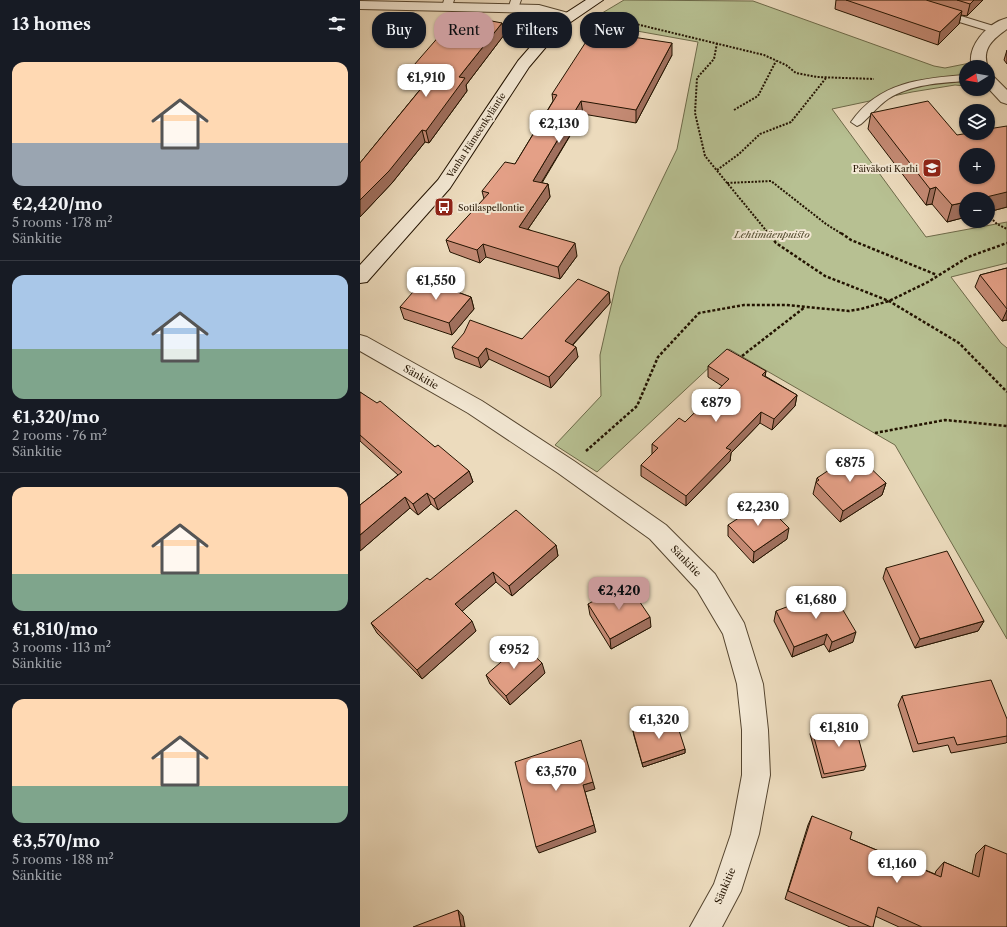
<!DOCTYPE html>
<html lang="en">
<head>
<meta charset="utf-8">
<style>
  body { margin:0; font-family:"Libre Caslon Text",serif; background:#20242c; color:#f1f3f6; height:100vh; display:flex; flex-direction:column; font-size:15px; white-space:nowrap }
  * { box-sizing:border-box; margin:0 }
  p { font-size:13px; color:#9ea1a6 }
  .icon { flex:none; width:22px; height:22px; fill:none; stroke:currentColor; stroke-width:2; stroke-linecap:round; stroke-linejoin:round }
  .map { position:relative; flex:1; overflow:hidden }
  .sheet { display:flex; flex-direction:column; background:#171b24; width:360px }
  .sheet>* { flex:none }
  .guide { position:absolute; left:12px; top:12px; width:380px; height:36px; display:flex; gap:8px }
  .needle { width:26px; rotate:259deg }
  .controls { position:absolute; left:599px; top:60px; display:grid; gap:8px }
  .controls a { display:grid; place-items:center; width:36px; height:36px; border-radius:50%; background:#171b24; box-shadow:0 1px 3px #0004; font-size:20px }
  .price { position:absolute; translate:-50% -34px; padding:0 9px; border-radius:8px; background:#fff; color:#222; font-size:13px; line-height:26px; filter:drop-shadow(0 1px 2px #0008) }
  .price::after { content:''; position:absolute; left:50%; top:24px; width:12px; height:9px; margin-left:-6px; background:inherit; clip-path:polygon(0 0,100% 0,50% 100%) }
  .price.active { background:#c59692; color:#111 }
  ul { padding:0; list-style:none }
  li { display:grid; align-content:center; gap:8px; height:212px; padding:0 12px }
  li+li { border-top:1px solid #363941 }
  li span { display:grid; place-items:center; height:124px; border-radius:12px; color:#555 }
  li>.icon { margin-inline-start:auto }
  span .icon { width:72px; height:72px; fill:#fffc; stroke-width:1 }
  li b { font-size:17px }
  h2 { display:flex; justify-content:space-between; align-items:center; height:48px; padding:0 12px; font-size:17px }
  .chip { padding:0 14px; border-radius:16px; background:#171b24; box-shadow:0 1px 3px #0004; font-size:14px; line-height:36px }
  .chip.active { background:#c59692; color:#111 }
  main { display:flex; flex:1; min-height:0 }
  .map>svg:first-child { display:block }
  .green { fill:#b7c092; stroke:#6d6a49 }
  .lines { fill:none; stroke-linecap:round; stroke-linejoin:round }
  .lane-casing { stroke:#55452f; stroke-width:2 }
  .street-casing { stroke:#55452f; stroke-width:2 }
  .secondary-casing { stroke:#231300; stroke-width:2 }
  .path-far1 { stroke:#231300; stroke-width:2; stroke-dasharray:2 1.5; stroke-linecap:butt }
  .path { stroke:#231300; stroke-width:2.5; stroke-dasharray:3 2; stroke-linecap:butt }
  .lane { fill:#f3e8d4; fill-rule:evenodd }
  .street { fill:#f3e8d4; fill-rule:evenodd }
  .secondary { fill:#f3e8d4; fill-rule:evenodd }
  .wall { fill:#c48a74; stroke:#231300 }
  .shaded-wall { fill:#a0705e; stroke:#231300 }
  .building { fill:#e4a087; stroke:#231300; fill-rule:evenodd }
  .labels { text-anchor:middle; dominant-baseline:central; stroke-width:4; stroke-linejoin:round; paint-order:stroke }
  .far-street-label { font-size:9px; fill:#231300; stroke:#f3e8d4 }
  .far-poi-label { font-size:9px; fill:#231300; stroke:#f3e8d4; text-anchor:end }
  .park-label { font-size:10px; font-style:italic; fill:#575033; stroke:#f3e8d4 }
  .street-label { font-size:10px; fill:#231300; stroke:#f3e8d4 }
</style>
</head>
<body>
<main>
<section class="sheet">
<h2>13 homes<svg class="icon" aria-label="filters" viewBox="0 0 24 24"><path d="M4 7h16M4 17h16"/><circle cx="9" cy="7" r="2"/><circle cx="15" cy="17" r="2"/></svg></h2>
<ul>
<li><span style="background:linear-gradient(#ffd9b3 65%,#9aa5b1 0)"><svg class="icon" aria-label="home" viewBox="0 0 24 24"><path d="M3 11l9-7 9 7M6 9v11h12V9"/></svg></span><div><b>€2,420/mo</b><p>5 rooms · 178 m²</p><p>Sänkitie</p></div></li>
<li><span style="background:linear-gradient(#a9c7e8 60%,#7fa58c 0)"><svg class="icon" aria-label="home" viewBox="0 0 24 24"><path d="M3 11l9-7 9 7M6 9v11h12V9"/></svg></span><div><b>€1,320/mo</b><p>2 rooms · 76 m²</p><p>Sänkitie</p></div></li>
<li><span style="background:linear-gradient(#ffd9b3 70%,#7fa58c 0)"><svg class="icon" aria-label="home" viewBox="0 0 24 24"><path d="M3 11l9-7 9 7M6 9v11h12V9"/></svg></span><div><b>€1,810/mo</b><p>3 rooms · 113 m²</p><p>Sänkitie</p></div></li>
<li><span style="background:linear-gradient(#ffd9b3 70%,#7fa58c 0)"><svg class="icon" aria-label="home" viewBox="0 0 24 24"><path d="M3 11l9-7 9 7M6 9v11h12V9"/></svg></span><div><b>€3,570/mo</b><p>5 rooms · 188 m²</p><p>Sänkitie</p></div></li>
</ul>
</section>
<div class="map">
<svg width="647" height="927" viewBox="0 0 647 927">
  <rect width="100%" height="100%" fill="#ecdbbd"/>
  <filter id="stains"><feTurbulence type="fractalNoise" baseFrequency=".005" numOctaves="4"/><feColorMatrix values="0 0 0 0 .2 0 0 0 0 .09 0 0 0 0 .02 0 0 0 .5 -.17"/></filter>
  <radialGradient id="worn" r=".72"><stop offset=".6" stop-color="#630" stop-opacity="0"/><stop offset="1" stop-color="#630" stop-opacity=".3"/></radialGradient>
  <!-- green -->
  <path class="green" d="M264 0 393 1 574 66 585 68 610 63 613 67H606V86L595 85 552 92 472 109 566 237 647 222V263L591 277 641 343 647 348V639L535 445 369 349 237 472 195 445 241 396 240 355 260 267 317 149 338 42 227 22Z"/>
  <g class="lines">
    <!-- lane casing -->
    <g class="lane-casing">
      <g id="lane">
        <path d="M84 0H94L91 9H83L82 7Z"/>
        <path d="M151 0H161L157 11 153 12 148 9Z"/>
        <path d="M533 0H549L640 28 641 30 640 32H632L534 2Z"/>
        <path d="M606 75V81C580 83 551 84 528 99 518 106 510 116 501 124L497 126 491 122C519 82 562 78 606 75Z"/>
      </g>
    </g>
    <!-- street casing -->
    <g class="street-casing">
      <g id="street">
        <path d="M0 1 179 5 212 14 214 17 212 20 207 21 178 13 0 9Z"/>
        <path d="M647 18V29C633 39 621 49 628 67H612C606 47 627 23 647 18Z"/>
        <path d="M628 74 633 76 647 90V104L641 102 628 88Z"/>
        <path d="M0 335 7 337 122 401 214 461 306 525 355 574 384 623 403 684 408 730 410 775 399 834 381 891 362 927H330L354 884 371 834 382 775V730L377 684 363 634 337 590 290 539 198 473 108 413 0 351Z"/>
      </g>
    </g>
    <!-- secondary casing -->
    <g class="secondary-casing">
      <path id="secondary" d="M226 0H243L202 28 169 67 90 188 7 282 0 283V265L78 180 158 61 192 22Z"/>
    </g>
    <!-- path-far1 -->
    <g class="path-far1">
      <path d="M247 17 404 55 426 65 436 73 457 77 514 79"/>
      <path d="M357 43 354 59 337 78 335 113 345 156 409 234"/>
      <path d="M374 110 398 96 416 61"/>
      <path d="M357 170 379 154 400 134 431 122 466 78"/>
      <path d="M367 183 411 181 466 224 482 234"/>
      <path d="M628 215 637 224 647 229"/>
    </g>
    <!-- path -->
    <g class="path">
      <path d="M408 233 416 243 465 276 529 301 599 343 647 392"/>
      <path d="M481 233 491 240 577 275"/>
      <path d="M382 356 445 307"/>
      <path d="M515 433 585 420 647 426"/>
      <path d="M226 451 277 406 298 357 339 313 384 305H426L489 311 501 309 529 301 568 282 608 257 647 243"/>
    </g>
    <!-- lane -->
    <use href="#lane" class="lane"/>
    <!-- street -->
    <use href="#street" class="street"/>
    <!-- secondary -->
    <use href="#secondary" class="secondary"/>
  </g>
  <!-- wall -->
  <g class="wall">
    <path d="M476 0H623L607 16 601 15 599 24 578 45 475 9Z"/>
    <path d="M142 23 144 35 106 85 107 91 69 143 65 142 32 183 0 217V163L63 86 62 84 66 79 57 77 54 65 100 37Z"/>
    <path d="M647 50V64L644 60Z"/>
    <path d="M312 55 276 123 223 114 182 183 188 184 190 197 168 229 217 256 200 279 126 257 120 263 90 252 86 240 124 199 122 191 155 164 193 101 192 94Z"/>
    <path d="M511 113 647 207 628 212V199H606V217L587 222 572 204 566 205 508 129Z"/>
    <path d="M647 268V320L642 321 615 287 620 275Z"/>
    <path d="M249 292 250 303 213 345 218 357 191 388 129 359 121 368 95 358 92 347 162 339Z"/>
    <path d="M100 293 111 297 114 309 92 335 44 319 40 307Z"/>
    <path d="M348 366 406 371 405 376 437 395 435 406 412 430 400 423 371 453 370 461 326 506 281 476V465L292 454V444L325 422 362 386 348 377Z"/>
    <path d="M0 392 75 447 109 471 113 482 78 510 71 504 58 515 50 508 0 551V505L38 475 0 441Z"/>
    <path d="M484 465 526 483 522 495 480 522 453 494 457 478Z"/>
    <path d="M368 525 427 539 393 563 368 536Z"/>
    <path d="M196 545 198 556 152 596 136 582 102 611 116 631 62 679 17 633 11 623 70 580Z"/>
    <path d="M526 568 624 621 618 631 555 648 523 578Z"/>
    <path d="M228 604 291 627 251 649 230 615Z"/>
    <path d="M416 611 493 642 469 652 464 644 432 657 414 621Z"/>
    <path d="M185 673 150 705 130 684 126 675Z"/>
    <path d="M542 696 647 719V742L646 743 591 753 588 745 553 752 538 705Z"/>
    <path d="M452 730 506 766 504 770 462 778 450 734Z"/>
    <path d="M273 731 325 749V753L283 767 274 736Z"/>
    <path d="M452 816 490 839 575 874 576 871 584 862 612 874 616 854 625 845 647 927H539L515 916 513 927H490L425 899 448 825Z"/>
  </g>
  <!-- shaded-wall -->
  <g class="shaded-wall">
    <path d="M614 0H623L607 16 610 4Z"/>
    <path d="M602 11 599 24 578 45 580 32Z"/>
    <path d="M142 23 144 35 106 85 107 91 69 143 66 131 99 77Z"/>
    <path d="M312 43V55L276 123V110Z"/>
    <path d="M221 101 223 114 175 193 173 181Z"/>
    <path d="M62 130 65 142 32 183 0 217V200Z"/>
    <path d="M188 184 190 197 161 239 159 227Z"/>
    <path d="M576 187 572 204 566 205 570 189Z"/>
    <path d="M647 188V207L628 212V199H618Z"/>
    <path d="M606 202V217L587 222 592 205Z"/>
    <path d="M215 243 217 256 200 279 198 267Z"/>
    <path d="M123 244 126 257 120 263 117 250Z"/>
    <path d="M249 292 250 303 206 352 205 341Z"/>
    <path d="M111 297 114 309 92 335 89 323Z"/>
    <path d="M647 310V320L642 321Z"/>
    <path d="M216 347 218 357 191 388 189 377Z"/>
    <path d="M126 348 129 359 121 368 118 358Z"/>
    <path d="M406 371 404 383 402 375Z"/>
    <path d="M437 395 435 406 412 430 414 419Z"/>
    <path d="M401 412 400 423 371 453 370 461 326 506V496L366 448Z"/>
    <path d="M109 471 113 482 78 510 74 499Z"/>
    <path d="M526 483 522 495 480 522 483 511Z"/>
    <path d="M67 493 71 504 58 515 53 504Z"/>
    <path d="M45 497 50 508 0 551V535Z"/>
    <path d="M429 528 427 539 393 563 394 552Z"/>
    <path d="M196 545 198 556 152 596 149 586Z"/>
    <path d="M133 572 136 582 99 614 95 604Z"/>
    <path d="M290 617 291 627 251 649 250 639Z"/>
    <path d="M112 621 116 631 62 679 57 670Z"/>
    <path d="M624 621 618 631 555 648 560 639Z"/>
    <path d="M496 632 493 642 469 652 472 642Z"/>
    <path d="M467 634 464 644 432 657 434 647Z"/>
    <path d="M182 663 185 673 150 705 146 696Z"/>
    <path d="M325 749V753L283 767 282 763Z"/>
    <path d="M233 782 235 789 225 792 236 832 179 853 176 847 223 785Z"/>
    <path d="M98 910 103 916 105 927H101Z"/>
  </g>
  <!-- building -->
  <g class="building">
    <path d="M486 0H566L602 11 580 32Z"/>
    <path d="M597 0H614L610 4Z"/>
    <path d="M116 18 142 23 99 77 105 78 66 131 62 130 29 171 0 200V163L64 85 62 84 75 69 54 65 81 34 100 37Z"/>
    <path d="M233 31 312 43 276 110 221 101 173 181 188 184 159 227 215 243 198 267 123 244 117 250 86 240 129 193 122 191 145 162 155 164 197 95 192 94Z"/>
    <path d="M568 101 597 135 609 133H628V129L647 126V192L618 199H606V202L592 205 576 187 570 189 511 113ZM606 155H628V177H606Z"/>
    <path d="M647 268V309L620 275Z"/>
    <path d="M65 278 99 289 97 292 111 297 89 323 40 307Z"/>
    <path d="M218 279 249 292 205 341 216 347 189 377 126 348 118 358 92 347 104 333 110 320 162 339Z"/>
    <path d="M367 349 406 371 402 375 437 395 414 419 401 412 366 448 371 450 326 496 281 465 298 448 292 444 319 418 325 422 369 379 348 366Z"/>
    <path d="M0 392 17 403 20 401 75 447 78 445 109 471 74 499 67 493 53 504 45 497 0 535V505L42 472 0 435Z"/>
    <path d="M498 456 526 483 483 511 456 482 459 480 457 478 481 462 484 465Z"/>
    <path d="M403 502 429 528 394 552 368 525Z"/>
    <path d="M156 510 196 545 149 586 133 572 95 604 112 621 57 670 11 623 67 578 70 580Z"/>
    <path d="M587 551 624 621 560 639 526 568Z"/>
    <path d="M267 583 290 617 250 639 228 604Z"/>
    <path d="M471 590 496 632 472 642 467 634 434 647 416 611Z"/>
    <path d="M162 644 182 663 146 696 126 675Z"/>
    <path d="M631 680 647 719V736L597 745 594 737 558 744 542 696Z"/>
    <path d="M315 718 325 749 282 763 273 731Z"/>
    <path d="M494 722 506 766 464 774 452 730Z"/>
    <path d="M221 740 233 782 223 785 234 825 176 847 155 762Z"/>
    <path d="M452 816 492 832 490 839 581 877 584 862 619 877 625 845 647 854V927H562L518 907 513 927H511L428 891Z"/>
    <path d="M98 910 101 927H53Z"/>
  </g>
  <!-- icons -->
  <defs>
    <g id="school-square" transform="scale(1)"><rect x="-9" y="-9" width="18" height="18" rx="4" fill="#8f2418" stroke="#f3e8d4"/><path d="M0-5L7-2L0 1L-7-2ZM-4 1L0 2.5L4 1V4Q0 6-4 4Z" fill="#fff"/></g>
    <g id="bus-square" transform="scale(1)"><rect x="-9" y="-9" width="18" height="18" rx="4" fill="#8f2418" stroke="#f3e8d4"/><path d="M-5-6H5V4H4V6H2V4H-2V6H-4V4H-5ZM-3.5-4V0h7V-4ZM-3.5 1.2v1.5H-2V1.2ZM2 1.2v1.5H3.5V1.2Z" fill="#fff"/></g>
  </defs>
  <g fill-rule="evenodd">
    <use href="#school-square" x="572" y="168"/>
    <use href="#bus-square" x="84" y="207"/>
  </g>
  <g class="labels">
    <!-- far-street labels -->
    <g class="far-street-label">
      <text transform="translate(116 135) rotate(-57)">Vanha Hämeenkyläntie</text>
    </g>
    <!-- far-poi labels -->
    <g class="far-poi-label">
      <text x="558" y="168">Päiväkoti Karhi</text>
      <text x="98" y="207" text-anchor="start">Sotilaspellontie</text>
    </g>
    <!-- park labels -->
    <g class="park-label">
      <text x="412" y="234">Lehtimäenpuisto</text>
    </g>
    <!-- street labels -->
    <g class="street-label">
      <text transform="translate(61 377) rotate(30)">Sänkitie</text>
      <text transform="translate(326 561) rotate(46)">Sänkitie</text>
      <text transform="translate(365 886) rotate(-67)">Sänkitie</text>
    </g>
  </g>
  <rect width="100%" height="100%" filter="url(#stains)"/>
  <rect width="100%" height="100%" fill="url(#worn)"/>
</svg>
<div class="controls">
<a><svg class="needle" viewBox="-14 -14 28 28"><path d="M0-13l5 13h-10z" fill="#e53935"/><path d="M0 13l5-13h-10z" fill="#9ea1a6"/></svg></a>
<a><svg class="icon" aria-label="layers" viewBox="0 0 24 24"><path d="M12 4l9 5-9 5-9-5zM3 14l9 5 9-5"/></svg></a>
<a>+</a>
<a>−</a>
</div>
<b class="price" style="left:66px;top:98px">€1,910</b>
<b class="price" style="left:199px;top:144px">€2,130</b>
<b class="price" style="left:76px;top:301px">€1,550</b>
<b class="price" style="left:356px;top:423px">€879</b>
<b class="price" style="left:490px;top:483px">€875</b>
<b class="price" style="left:398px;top:527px">€2,230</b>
<b class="price active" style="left:259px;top:611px">€2,420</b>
<b class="price" style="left:456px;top:620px">€1,680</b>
<b class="price" style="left:154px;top:670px">€952</b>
<b class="price" style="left:299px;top:740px">€1,320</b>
<b class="price" style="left:479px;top:748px">€1,810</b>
<b class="price" style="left:196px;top:792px">€3,570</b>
<b class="price" style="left:537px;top:884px">€1,160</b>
<div class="guide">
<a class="chip">Buy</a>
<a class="chip active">Rent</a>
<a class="chip">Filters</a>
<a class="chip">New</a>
</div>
</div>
</main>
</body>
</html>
